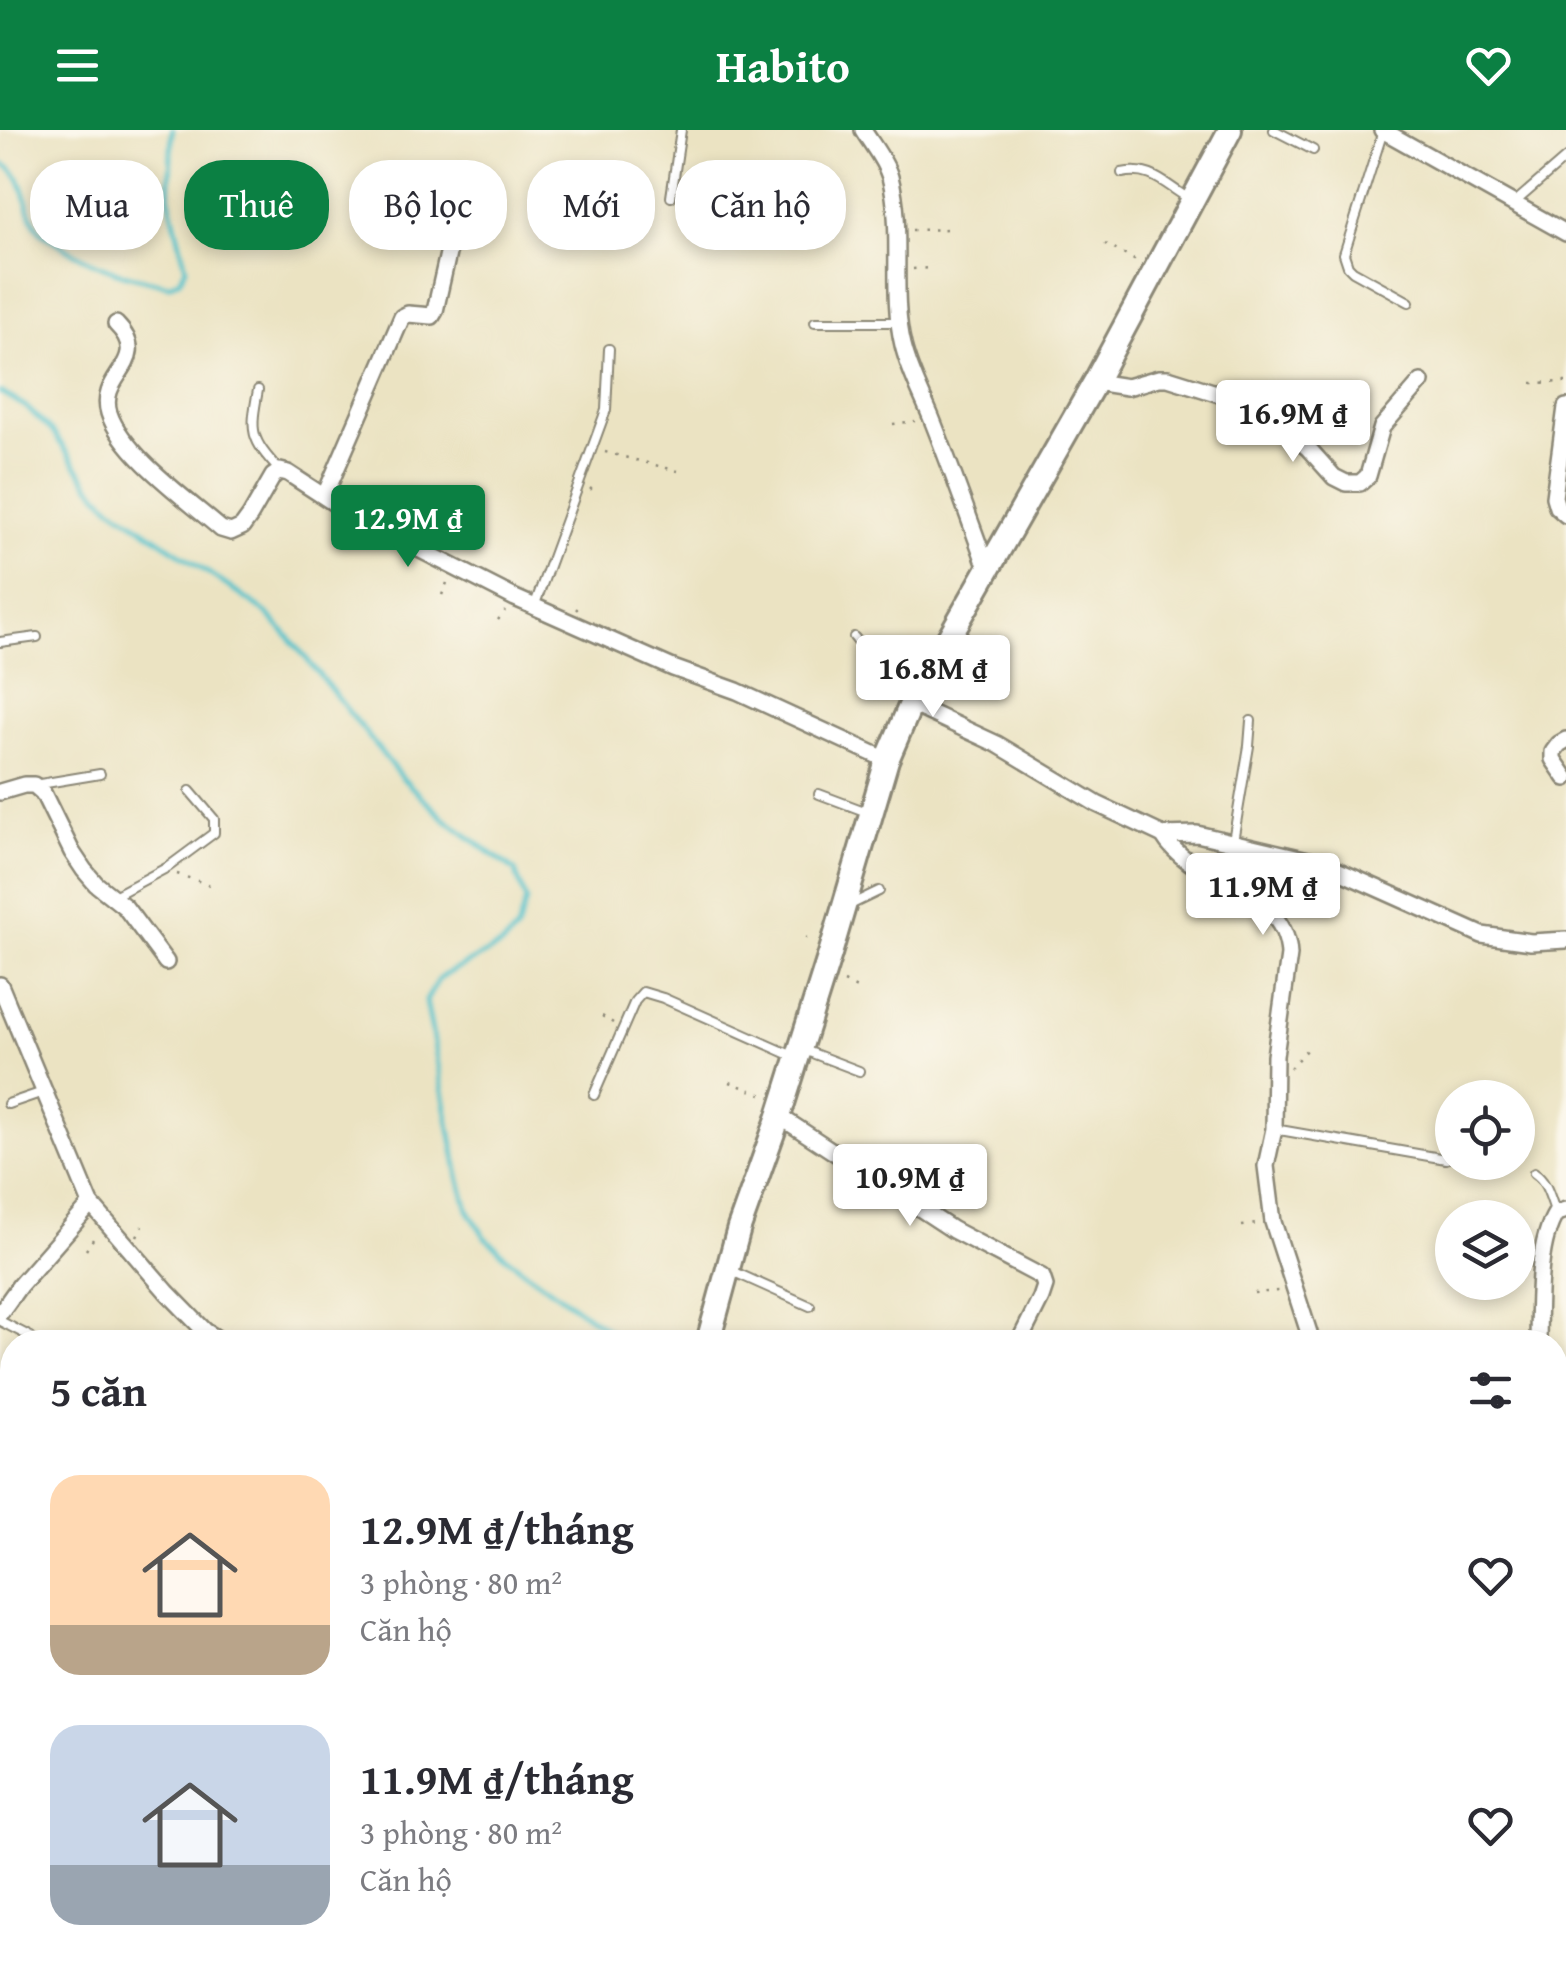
<!DOCTYPE html>
<html lang="vi">
<head>
<meta charset="utf-8">
<style>
  body { margin:0; font-family:"Gentium Book Plus",serif; background:#f7f7f7; color:#2b2b33; height:100vh; display:flex; flex-direction:column; font-size:38px; white-space:nowrap }
  * { box-sizing:border-box; margin:0 }
  p { font-size:32px; color:#7c7c81 }
  .icon { flex:none; width:55px; height:55px; fill:none; stroke:currentColor; stroke-width:2; stroke-linecap:round; stroke-linejoin:round }
  .map { position:relative; flex:1; overflow:hidden }
  .panel { position:absolute; left:0px; top:1200px; width:1568px; height:642px; display:flex; flex-direction:column; background:#fff; border-radius:40px 40px 0 0; box-shadow:0 5px 15px #0003 }
  .panel>* { flex:none }
  .guide { position:absolute; left:30px; top:30px; width:1000px; height:90px; display:flex; gap:20px }
  .fabs { position:absolute; left:1435px; top:950px; display:grid; gap:20px }
  .fabs a { display:grid; place-items:center; width:100px; height:100px; border-radius:50%; background:#fff; box-shadow:0 5px 15px #0003; font-size:50px }
  .price { position:absolute; translate:-50% -85px; padding:0 22px; border-radius:10px; background:#fff; color:#222; font-size:32px; line-height:65px; filter:drop-shadow(0 2px 5px #0008) }
  .price::after { content:''; position:absolute; left:50%; top:60px; width:30px; height:22px; margin-left:-15px; background:inherit; clip-path:polygon(0 0,100% 0,50% 100%) }
  .price.selected { background:#0b8043; color:#fff }
  ul { padding:0; list-style:none }
  li { display:flex; align-items:center; gap:30px; height:250px; padding:0 50px }
  li span { display:grid; place-items:center; flex:none; width:280px; height:200px; border-radius:30px; color:#555 }
  li>.icon { margin-inline-start:auto }
  span .icon { width:120px; height:120px; fill:#fffc; stroke-width:1 }
  li b { font-size:42px }
  h2 { display:flex; justify-content:space-between; align-items:center; height:120px; padding:0 50px; font-size:42px }
  .tag { padding:0 35px; border-radius:40px; background:#fff; box-shadow:0 5px 15px #0003; font-size:35px; line-height:90px }
  .tag.selected { background:#0b8043; color:#fff }
  header { display:flex; justify-content:space-between; align-items:center; height:130px; padding:0 50px; background:#0b8043; color:#fff; font-size:45px; font-weight:600 }
  .map>svg:first-child { display:block }
  .lines { fill:none; stroke-linecap:round; stroke-linejoin:round }
  .stream { stroke:#55c2cb; stroke-width:5 }
  .lane-casing { stroke:#8b8776; stroke-width:12 }
  .street-casing { stroke:#8b8776; stroke-width:20 }
  .secondary-casing { stroke:#8b8776; stroke-width:28 }
  .path { stroke:#8b8776; stroke-width:2.5; stroke-dasharray:2.5 8; stroke-linecap:butt }
  .lane { stroke:#fff; stroke-width:8 }
  .street { stroke:#fff; stroke-width:15 }
  .secondary { stroke:#fff; stroke-width:22 }
</style>
</head>
<body>
<header><svg class="icon" aria-label="menu" viewBox="0 0 24 24"><path d="M4 6h16M4 12h16M4 18h16"/></svg>Habito<svg class="icon" aria-label="heart" viewBox="0 0 24 24"><path d="M12 20l-8-8c-3-5 5-10 8-4 3-6 11-1 8 4z"/></svg></header>
<div class="map">
<svg width="1566" height="1841" viewBox="0 0 1566 1841">
  <rect width="100%" height="100%" fill="#fbf7ec"/>
  <filter id="ink" filterUnits="userSpaceOnUse"><feTurbulence type="fractalNoise" baseFrequency=".01" numOctaves="2"/><feDisplacementMap in="SourceGraphic" scale="20" xChannelSelector="R" yChannelSelector="G"/><feConvolveMatrix kernelMatrix="1 2 1 2 8 2 1 2 1" color-interpolation-filters="sRGB"/></filter>
  <filter id="wash" filterUnits="userSpaceOnUse"><feTurbulence type="fractalNoise" baseFrequency=".0048" numOctaves="4" result="noise"/><feDisplacementMap in="SourceGraphic" scale="40" xChannelSelector="R" yChannelSelector="G"/><feGaussianBlur stdDeviation="2.25" result="paint"/><feColorMatrix in="noise" values="0 0 0 0 0 0 0 0 0 0 0 0 0 0 0 0 0 1.4 0 .05"/><feComposite in="paint" operator="in"/></filter>
  <g filter="url(#wash)">
    <rect width="100%" height="100%" fill="#ebe3c2"/>
    <g class="lines">
      <!-- stream -->
      <g class="stream">
        <path d="M0 33C29 43 22 75 37 97 42 105 53 110 61 115 99 139 126 146 169 155L180 149 186 138 169 68 172 0"/>
        <path d="M0 262 25 276 52 301 90 355 110 376 264 481 289 507 400 646 446 690 515 741 526 771 517 800 502 815 439 848 426 871 459 1047 468 1080 485 1107 510 1130 610 1202 632 1212"/>
        <path d="M1107 1830 1115 1841"/>
      </g>
    </g>
  </g>
  <g filter="url(#ink)">
    <g class="lines">
      <!-- lane casing -->
      <g class="lane-casing">
        <g id="lane">
          <path d="M1274 0 1313 20"/>
          <path d="M1383 1 1344 124 1348 136 1353 141 1409 172"/>
          <path d="M1122 43C1152 37 1164 54 1188 68"/>
          <path d="M671 67 681 0"/>
          <path d="M1513 74 1566 28"/>
          <path d="M815 192H899"/>
          <path d="M258 260C250 303 250 308 280 341"/>
          <path d="M534 477 606 280 609 219"/>
          <path d="M854 507 876 533 913 559"/>
          <path d="M0 512 37 507"/>
          <path d="M34 655 100 644"/>
          <path d="M819 664 867 682"/>
          <path d="M1233 711 1249 616 1251 591"/>
          <path d="M114 766 168 737 214 703V689L190 661"/>
          <path d="M848 776 879 761"/>
          <path d="M804 920 859 941"/>
          <path d="M594 965 635 871 643 862 663 868 793 926"/>
          <path d="M8 974 43 962"/>
          <path d="M1274 999 1446 1029"/>
          <path d="M1534 1043C1548 1052 1550 1069 1556 1083"/>
          <path d="M931 1085 954 1042"/>
          <path d="M732 1141 810 1176"/>
          <path d="M0 1191 31 1207"/>
          <path d="M191 1212 205 1201"/>
          <path d="M0 1389V1390"/>
          <path d="M1555 1678 1566 1679"/>
          <path d="M1442 1841 1516 1830"/>
        </g>
      </g>
      <!-- street casing -->
      <g class="street-casing">
        <g id="street">
          <path d="M863 0C872 15 885 30 890 47 904 98 890 162 903 215 909 240 921 263 931 287 951 337 969 388 987 438"/>
          <path d="M1382 0 1566 103"/>
          <path d="M116 194C154 232 97 245 109 283 122 324 189 371 221 399L231 402 242 397 250 386 273 346 280 341 288 343 354 386 515 468 673 538 737 561 887 630"/>
          <path d="M1095 252 1127 257 1159 248H1168L1245 272 1271 287 1308 318 1334 347 1346 353H1360L1368 346 1382 297 1421 252"/>
          <path d="M1566 277 1554 367 1557 377 1566 385"/>
          <path d="M325 365 402 187 408 184 432 186 435 181 452 106 461 50"/>
          <path d="M911 574 997 614 1097 674 1163 705C1194 757 1286 756 1289 825L1275 926 1274 999 1266 1036 1273 1092 1312 1212"/>
          <path d="M1566 610 1559 614 1553 622V629L1566 648"/>
          <path d="M0 662 24 655H34L43 663 72 722 84 740 96 754 125 777 166 832"/>
          <path d="M1163 705 1197 704 1321 733 1482 805 1531 812 1566 810"/>
          <path d="M0 855 91 1074 167 1162 205 1201 222 1212"/>
          <path d="M779 986 953 1100 1042 1147 1045 1156 1041 1168 1019 1212"/>
          <path d="M0 1183 20 1155 91 1074"/>
          <path d="M1538 1212C1539 1175 1536 1115 1556 1083L1566 1080"/>
          <path d="M1555 1324 1566 1319"/>
          <path d="M1555 1474 1566 1478"/>
          <path d="M432 1830 507 1841"/>
          <path d="M1431 1830 1433 1841"/>
          <path d="M184 1841 253 1830"/>
        </g>
      </g>
      <!-- secondary casing -->
      <g class="secondary-casing">
        <g id="secondary">
          <path d="M708 1212 739 1098 779 986 830 824 887 630 911 574 1095 252 1230 0"/>
          <path d="M525 1830 526 1841"/>
        </g>
      </g>
      <!-- path -->
      <g class="path">
        <path d="M912 100 950 99"/>
        <path d="M1105 114 1136 131"/>
        <path d="M913 139 931 138"/>
        <path d="M1532 253 1566 252"/>
        <path d="M893 294 915 291"/>
        <path d="M605 322 678 341"/>
        <path d="M590 358 596 364"/>
        <path d="M442 465 447 453"/>
        <path d="M576 480 582 473"/>
        <path d="M498 490 505 481"/>
        <path d="M177 744 210 755"/>
        <path d="M805 807 813 812"/>
        <path d="M844 852 859 859"/>
        <path d="M602 886 613 893"/>
        <path d="M1290 938 1307 919"/>
        <path d="M730 952 763 965"/>
        <path d="M1242 1096 1257 1094"/>
        <path d="M137 1106 142 1096"/>
        <path d="M86 1120 95 1106"/>
        <path d="M1254 1163 1278 1161"/>
      </g>
      <!-- lane -->
      <use href="#lane" class="lane"/>
      <!-- street -->
      <use href="#street" class="street"/>
      <!-- secondary -->
      <use href="#secondary" class="secondary"/>
    </g>
  </g>
</svg>
<div class="fabs">
<a><svg class="icon" aria-label="locate" viewBox="0 0 24 24"><circle cx="12" cy="12" r="6"/><path d="M12 2v4M12 18v4M2 12h4M18 12h4"/></svg></a>
<a><svg class="icon" aria-label="layers" viewBox="0 0 24 24"><path d="M12 4l9 5-9 5-9-5zM3 14l9 5 9-5"/></svg></a>
</div>
<b class="price" style="left:1293px;top:335px">16.9M ₫</b>
<b class="price selected" style="left:408px;top:440px">12.9M ₫</b>
<b class="price" style="left:933px;top:590px">16.8M ₫</b>
<b class="price" style="left:1263px;top:808px">11.9M ₫</b>
<b class="price" style="left:910px;top:1099px">10.9M ₫</b>
<div class="guide">
<a class="tag">Mua</a>
<a class="tag selected">Thuê</a>
<a class="tag">Bộ lọc</a>
<a class="tag">Mới</a>
<a class="tag">Căn hộ</a>
</div>
<section class="panel">
<h2>5 căn<svg class="icon" aria-label="filters" viewBox="0 0 24 24"><path d="M4 7h16M4 17h16"/><circle cx="9" cy="7" r="2"/><circle cx="15" cy="17" r="2"/></svg></h2>
<ul>
<li><span style="background:linear-gradient(#ffd9b3 75%,#b9a48a 0)"><svg class="icon" aria-label="home" viewBox="0 0 24 24"><path d="M3 11l9-7 9 7M6 9v11h12V9"/></svg></span><div><b>12.9M ₫/tháng</b><p>3 phòng · 80 m²</p><p>Căn hộ</p></div><svg class="icon" aria-label="heart" viewBox="0 0 24 24"><path d="M12 20l-8-8c-3-5 5-10 8-4 3-6 11-1 8 4z"/></svg></li>
<li><span style="background:linear-gradient(#c9d6e8 70%,#9aa5b1 0)"><svg class="icon" aria-label="home" viewBox="0 0 24 24"><path d="M3 11l9-7 9 7M6 9v11h12V9"/></svg></span><div><b>11.9M ₫/tháng</b><p>3 phòng · 80 m²</p><p>Căn hộ</p></div><svg class="icon" aria-label="heart" viewBox="0 0 24 24"><path d="M12 20l-8-8c-3-5 5-10 8-4 3-6 11-1 8 4z"/></svg></li>
</ul>
</section>
</div>
</body>
</html>
